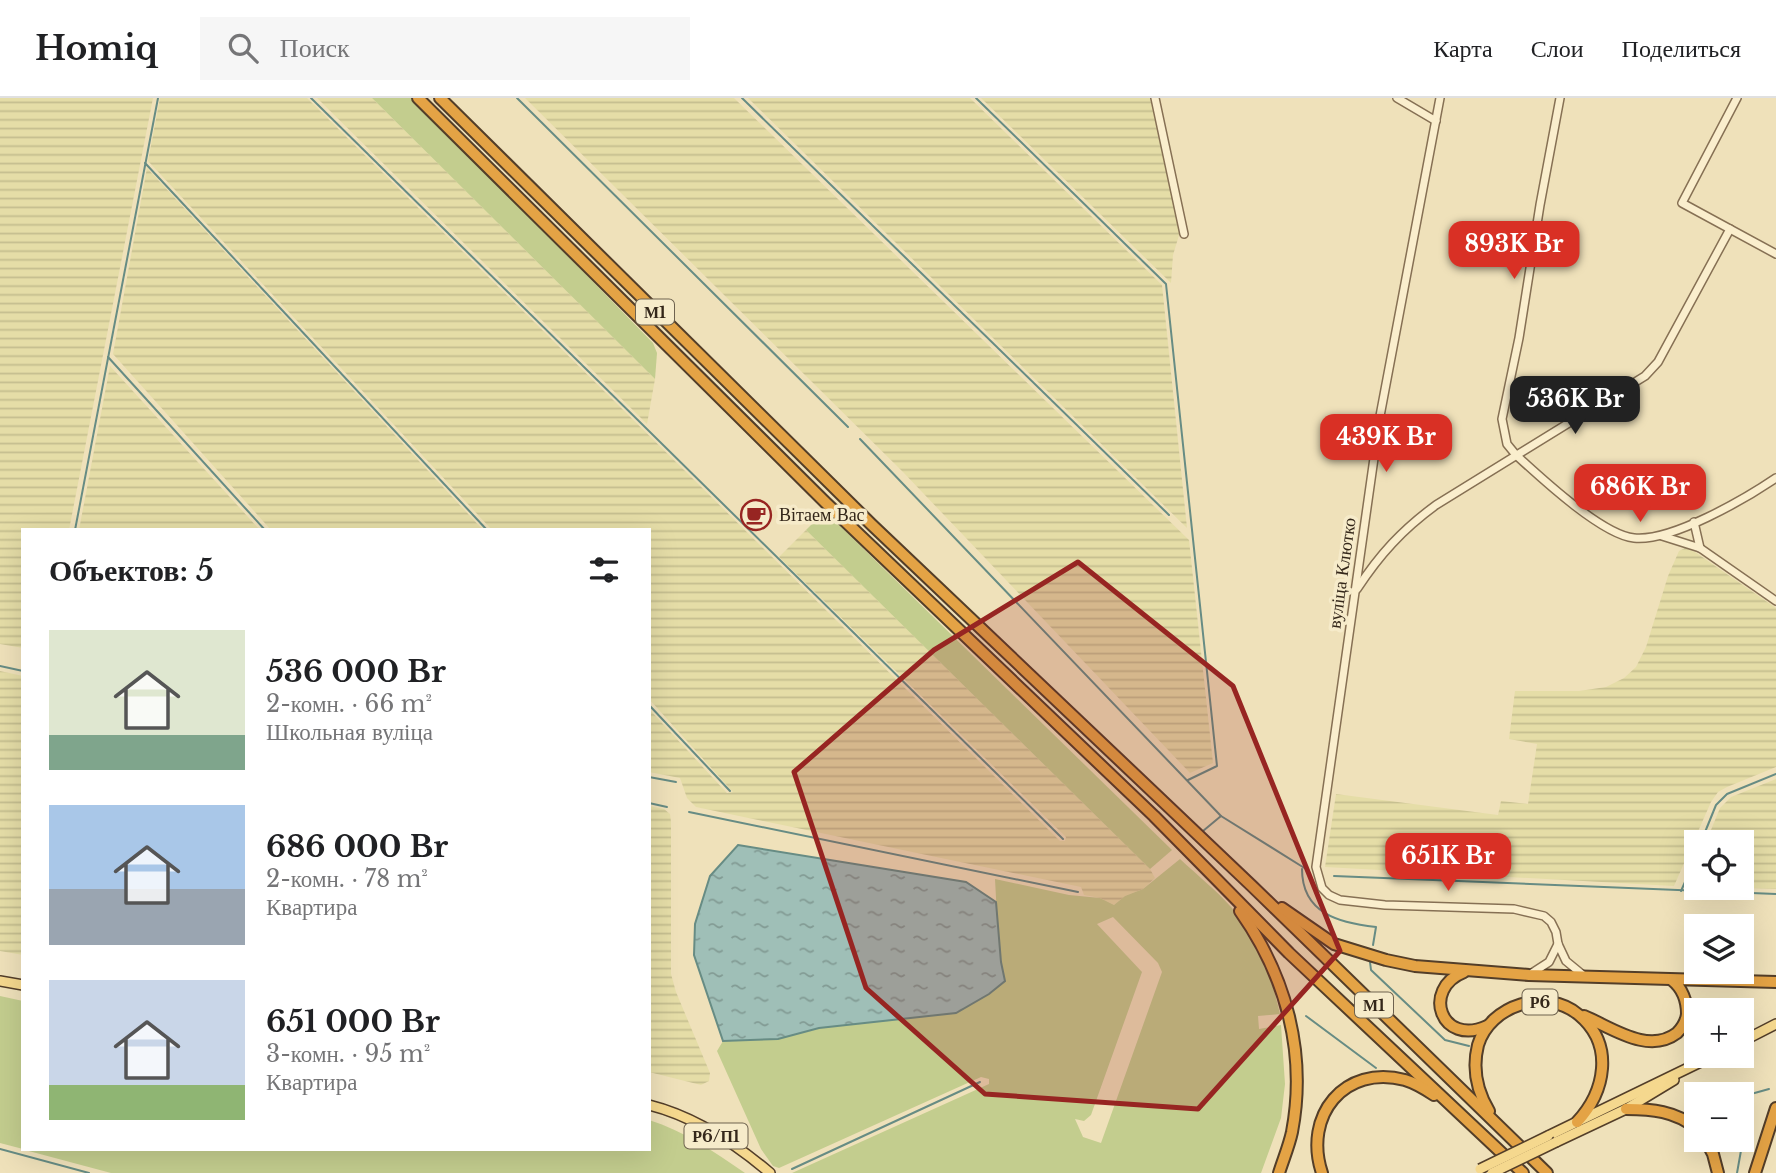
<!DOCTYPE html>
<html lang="ru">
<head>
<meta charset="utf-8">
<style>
  body { margin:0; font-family:"Libre Baskerville",serif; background:#f6f6f6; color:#202124; height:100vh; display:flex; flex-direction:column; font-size:26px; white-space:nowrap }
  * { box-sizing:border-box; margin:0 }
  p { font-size:23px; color:#757577 }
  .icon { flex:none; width:38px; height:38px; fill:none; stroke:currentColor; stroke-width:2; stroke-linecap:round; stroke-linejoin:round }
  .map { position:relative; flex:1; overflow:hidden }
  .drawer { position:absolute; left:21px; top:430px; width:630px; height:623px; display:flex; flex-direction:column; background:#fff; border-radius:0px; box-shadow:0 7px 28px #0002 }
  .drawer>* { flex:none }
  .fabs { position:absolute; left:1684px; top:732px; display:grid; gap:14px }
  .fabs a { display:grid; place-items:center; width:70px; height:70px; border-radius:0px; background:#fff; box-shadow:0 7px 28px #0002; font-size:35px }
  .price { position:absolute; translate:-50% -60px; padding:0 16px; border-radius:14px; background:#d93025; color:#fff; font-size:23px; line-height:46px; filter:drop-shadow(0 2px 4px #0008) }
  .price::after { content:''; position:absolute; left:50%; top:42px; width:21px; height:16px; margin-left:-10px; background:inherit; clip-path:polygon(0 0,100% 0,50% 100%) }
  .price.current { background:#222; color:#fff }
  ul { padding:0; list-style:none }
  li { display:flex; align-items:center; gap:21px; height:175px; padding:0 28px }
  li span { display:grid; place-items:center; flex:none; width:196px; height:140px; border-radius:0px; color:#555 }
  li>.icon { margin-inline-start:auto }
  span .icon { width:84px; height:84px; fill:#fffc; stroke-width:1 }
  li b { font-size:30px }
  h2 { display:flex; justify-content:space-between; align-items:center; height:84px; padding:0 28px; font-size:30px }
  header { display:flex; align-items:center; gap:42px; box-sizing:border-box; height:98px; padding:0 35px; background:#fff; border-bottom:2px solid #e0e0e0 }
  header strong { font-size:33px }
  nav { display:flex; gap:38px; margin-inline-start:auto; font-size:24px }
  .search { width:490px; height:63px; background:#f6f6f6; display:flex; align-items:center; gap:18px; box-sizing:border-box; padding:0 24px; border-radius:0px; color:#757577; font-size:26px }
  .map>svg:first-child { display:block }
  .farmland { fill:url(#farmland-rules) }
  .grass { fill:#c3cd8e; fill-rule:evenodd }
  .water { fill:url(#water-ripples); stroke:#678c84; stroke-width:2 }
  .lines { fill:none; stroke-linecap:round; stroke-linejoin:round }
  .stream { stroke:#678c84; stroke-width:2 }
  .minor-casing { stroke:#867054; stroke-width:10 }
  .major-casing { stroke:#533e29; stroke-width:12 }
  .highway-casing { stroke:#533e29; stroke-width:14 }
  .minor { stroke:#faeecd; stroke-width:7 }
  .major { stroke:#f5d88e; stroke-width:9 }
  .highway { stroke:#e4a345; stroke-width:10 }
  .major-bridge-casing { stroke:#533e29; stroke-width:12; stroke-linecap:butt }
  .major-bridge { stroke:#f5d88e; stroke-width:9 }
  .marked { fill:#972522; fill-opacity:0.2; stroke:#972522; stroke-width:5; stroke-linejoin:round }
  .labels { text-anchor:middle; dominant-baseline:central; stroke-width:7; stroke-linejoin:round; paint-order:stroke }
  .shield { fill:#f6ebca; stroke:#6e624f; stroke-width:2 }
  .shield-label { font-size:16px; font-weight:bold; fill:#34271a }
  .poi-label { font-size:18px; fill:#34271a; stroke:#f6ebca; text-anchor:start }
  .street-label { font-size:18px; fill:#34271a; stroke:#f6ebca }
</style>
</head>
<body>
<header>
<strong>Homiq</strong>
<div class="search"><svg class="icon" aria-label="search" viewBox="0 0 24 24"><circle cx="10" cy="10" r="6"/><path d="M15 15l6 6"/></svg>Поиск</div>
<nav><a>Карта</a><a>Слои</a><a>Поделиться</a></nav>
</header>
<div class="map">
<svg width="1776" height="1075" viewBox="0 0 1776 1075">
  <defs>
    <pattern id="farmland-rules" width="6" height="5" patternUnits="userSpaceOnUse" patternTransform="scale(1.75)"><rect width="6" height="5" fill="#e5dda7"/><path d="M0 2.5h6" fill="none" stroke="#c5be8f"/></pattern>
    <pattern id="water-ripples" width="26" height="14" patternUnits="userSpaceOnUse" patternTransform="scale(1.75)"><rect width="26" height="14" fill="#9fbfb7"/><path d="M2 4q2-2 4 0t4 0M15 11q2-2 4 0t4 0" fill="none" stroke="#829b94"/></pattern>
  </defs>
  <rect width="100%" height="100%" fill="#efe1ba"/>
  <!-- farmland -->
  <g class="farmland">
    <path d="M0 0H153L69 432H23V550L0 546Z"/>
    <path d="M160 0H307L1060 743H1065L1066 739 779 459 806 432 1150 771 1155 780 1143 791 1125 798 1114 807 1100 800 1084 797 1081 789 696 709 687 700 680 680 649 674V611L727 695 733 694 649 601V432H492L148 63Z"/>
    <path d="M317 0H372L655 281 647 326Z"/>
    <path d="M525 0H734L1189 442 1213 665 1190 675 903 374Z"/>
    <path d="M748 0H970L1162 187 1187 430Z"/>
    <path d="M981 0H1150L1180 134 1173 157 1171 185Z"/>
    <path d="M147 70 483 432H271L113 256Z"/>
    <path d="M110 268 260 432H79Z"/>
    <path d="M1685 450 1695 454 1776 510V669L1727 689 1718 694 1711 704 1674 788 1325 769 1336 696 1498 717 1501 703 1528 706 1537 646 1509 641 1515 593H1579L1606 589 1624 580 1636 569 1646 549 1668 478 1679 453Z"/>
    <path d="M0 573 23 578V857L0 853Z"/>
    <path d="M1776 681V791L1717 789H1741V744H1706L1720 710 1731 699Z"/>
    <path d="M649 708 664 711 670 716 671 724V876L676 894 710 975 709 983 701 987 649 974Z"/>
  </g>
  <!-- grass -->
  <g class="grass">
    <path d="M372 0H413L653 245 657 255 655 281Z"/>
    <path d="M821 417 836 424 1172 752 1150 771 806 432Z"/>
    <path d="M1180 761C1197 777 1216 792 1231 809 1259 838 1271 878 1280 916L1258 918 1259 931 1281 927 1285 986 1281 1020 1261 1075H792L989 986V981L981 979 779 1070 773 1068 761 1051 717 953 723 943 778 941 1004 883 998 837 995 781 1069 797 1100 800 1114 807 1125 798 1143 791ZM1113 819 1158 865 1162 874 1101 1045 1083 1039 1075 1021 1084 1023 1091 1017 1142 874 1097 826Z"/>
    <path d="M0 898 23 903V1051L0 1045Z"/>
    <path d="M649 1022C684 1033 715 1054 745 1075H111L25 1052H649Z"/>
  </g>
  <!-- water -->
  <path class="water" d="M738 747 966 784 996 804 1001 864 1005 883 989 896 956 915 819 930 778 941 723 943 694 857 695 826 710 778Z"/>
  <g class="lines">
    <!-- stream -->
    <g class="stream">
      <path d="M311 0 1063 741"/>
      <path d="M517 0 848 329"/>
      <path d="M742 0 1169 417"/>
      <path d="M976 0 1166 186 1217 668 1188 682"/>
      <path d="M145 65 487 432"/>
      <path d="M108 259 265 432"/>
      <path d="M860 341 1221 718 1306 771"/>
      <path d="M75 432 158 0"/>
      <path d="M0 568 23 573"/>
      <path d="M649 607 730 693"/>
      <path d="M649 679 676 684"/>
      <path d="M649 705 667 709"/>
      <path d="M689 714 1078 794"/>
      <path d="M1203 733 1221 718"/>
      <path d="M1701 744 1716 707 1727 696 1776 676"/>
      <path d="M1691 770 1696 758"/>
      <path d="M1302 771C1302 816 1340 825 1376 829L1373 847"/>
      <path d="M1334 778 1776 796"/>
      <path d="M1681 793 1685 784"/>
      <path d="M1735 819 1736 828"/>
      <path d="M1370 864 1371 872 1445 942 1469 948"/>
      <path d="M1306 918 1376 970"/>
      <path d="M0 1051 89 1075"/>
      <path d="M792 1071 980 984"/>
      <path d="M1737 1075 1747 1019V1003L1751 996 1769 991"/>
    </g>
    <!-- minor casing -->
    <g class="minor-casing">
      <g id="minor">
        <path d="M1155 0 1184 136"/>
        <path d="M1397 0 1436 23"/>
        <path d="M1440 0 1380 318 1316 769 1322 790 1329 797 1340 802 1385 807 1514 811 1544 818 1551 824 1556 834 1558 846 1566 863 1583 877"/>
        <path d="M1560 0 1540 107 1519 240 1502 321 1507 346 1516 357C1540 379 1602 437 1634 440 1671 444 1745 401 1776 380"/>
        <path d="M1737 0 1682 105 1776 156"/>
        <path d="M1694 424 1700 450"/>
        <path d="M1662 438 1700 450 1776 503"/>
        <path d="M1357 491C1380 456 1402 432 1436 407L1645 278 1658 264 1730 131"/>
        <path d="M1532 875 1549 864 1558 846"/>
      </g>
    </g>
    <!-- major casing -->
    <g class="major-casing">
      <g id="major">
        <path d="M0 883 23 887"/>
        <path d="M1741 944 1776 926"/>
        <path d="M649 1007C693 1018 736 1046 770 1075"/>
        <path d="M1548 1038 1715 957"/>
        <path d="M1556 1044 1626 1011 1674 982"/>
      </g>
    </g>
    <!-- highway casing -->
    <g class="highway-casing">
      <g id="highway">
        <path d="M418 0 826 405 1154 718 1289 855 1523 1075"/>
        <path d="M440 0 872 427 1252 788 1547 1075"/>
        <path d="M1282 810 1334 846 1386 862 1415 868 1529 877 1776 884"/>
        <path d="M1240 813C1286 878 1307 955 1292 1034 1289 1048 1283 1062 1279 1075"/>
        <path d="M1464 874C1421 891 1441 949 1487 928"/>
        <path d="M1584 918C1611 929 1648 957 1677 935 1683 929 1686 924 1687 916 1687 903 1682 890 1672 882"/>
        <path d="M1626 1011C1652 1011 1675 1013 1696 1030"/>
        <path d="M1489 1013C1477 993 1472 971 1478 947 1490 907 1546 889 1579 917 1615 947 1605 994 1577 1024"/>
        <path d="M1705 1041 1713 1056 1718 1075"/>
        <path d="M1322 1075C1303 1018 1344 966 1405 982 1415 985 1425 991 1434 997"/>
        <path d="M1755 1075 1776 1010"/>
      </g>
    </g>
    <!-- minor -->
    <use href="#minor" class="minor"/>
    <!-- major -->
    <use href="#major" class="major"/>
    <!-- highway -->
    <use href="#highway" class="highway"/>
    <!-- major-bridge casing -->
    <g class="major-bridge-casing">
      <g id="major-bridge">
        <path d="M1480 1071 1548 1038"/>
        <path d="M1492 1075 1556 1044"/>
      </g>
    </g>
    <!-- major-bridge -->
    <use href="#major-bridge" class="major-bridge"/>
  </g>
  <!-- marked area -->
  <path class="marked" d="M1078 464 1233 588 1340 853 1198 1011 985 996 866 890 794 674 934 552Z"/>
  <!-- icons -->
  <defs>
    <g id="cafe-ring" transform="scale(1.575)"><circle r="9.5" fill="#f6ebca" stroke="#972522" stroke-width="1.5"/><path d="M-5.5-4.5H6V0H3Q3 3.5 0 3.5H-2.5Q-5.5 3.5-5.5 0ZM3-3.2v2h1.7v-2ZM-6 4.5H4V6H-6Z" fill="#972522"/></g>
  </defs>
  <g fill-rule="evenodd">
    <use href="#cafe-ring" x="756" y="417"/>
  </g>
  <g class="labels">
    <!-- shield labels -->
    <g class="shield">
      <rect x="636" y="201.5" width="38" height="25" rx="5"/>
      <rect x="1522.5" y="891.5" width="35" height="25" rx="5"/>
      <rect x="1355" y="894.5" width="38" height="25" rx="5"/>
      <rect x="684.5" y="1025.5" width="63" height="25" rx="5"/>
    </g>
    <g class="shield-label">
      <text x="655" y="214">М1</text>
      <text x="1540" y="904">Р6</text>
      <text x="1374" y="907">М1</text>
      <text x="716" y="1038">Р6/П1</text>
    </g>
    <!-- poi labels -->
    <g class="poi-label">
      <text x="779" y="417">Вітаем Вас</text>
    </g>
    <!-- street labels -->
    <g class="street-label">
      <text transform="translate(1342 475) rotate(-82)">вуліца Клютко</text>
    </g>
  </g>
</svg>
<div class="fabs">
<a><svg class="icon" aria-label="locate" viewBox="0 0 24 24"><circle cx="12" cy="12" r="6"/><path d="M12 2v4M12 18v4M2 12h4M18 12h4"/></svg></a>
<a><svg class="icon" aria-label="layers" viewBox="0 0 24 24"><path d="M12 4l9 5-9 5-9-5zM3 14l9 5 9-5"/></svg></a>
<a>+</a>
<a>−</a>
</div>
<b class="price" style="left:1514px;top:183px">893K Br</b>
<b class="price current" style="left:1575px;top:338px">536K Br</b>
<b class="price" style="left:1386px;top:376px">439K Br</b>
<b class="price" style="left:1640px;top:426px">686K Br</b>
<b class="price" style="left:1448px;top:795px">651K Br</b>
<section class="drawer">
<h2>Объектов: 5<svg class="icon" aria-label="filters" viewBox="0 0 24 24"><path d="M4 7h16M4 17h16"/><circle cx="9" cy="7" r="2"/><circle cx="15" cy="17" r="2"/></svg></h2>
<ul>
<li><span style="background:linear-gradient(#dfe7d0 75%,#7fa58c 0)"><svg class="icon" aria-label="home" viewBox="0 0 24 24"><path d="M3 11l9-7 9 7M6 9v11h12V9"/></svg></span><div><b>536 000 Br</b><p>2-комн. · 66 m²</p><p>Школьная вуліца</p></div></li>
<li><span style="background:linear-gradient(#a9c7e8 60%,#9aa5b1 0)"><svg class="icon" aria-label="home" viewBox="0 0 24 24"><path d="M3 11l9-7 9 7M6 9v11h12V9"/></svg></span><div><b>686 000 Br</b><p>2-комн. · 78 m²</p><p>Квартира</p></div></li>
<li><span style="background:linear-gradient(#c9d6e8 75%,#8fb573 0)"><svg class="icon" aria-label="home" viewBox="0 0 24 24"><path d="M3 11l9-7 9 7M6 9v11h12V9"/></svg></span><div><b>651 000 Br</b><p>3-комн. · 95 m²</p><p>Квартира</p></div></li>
</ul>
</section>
</div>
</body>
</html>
